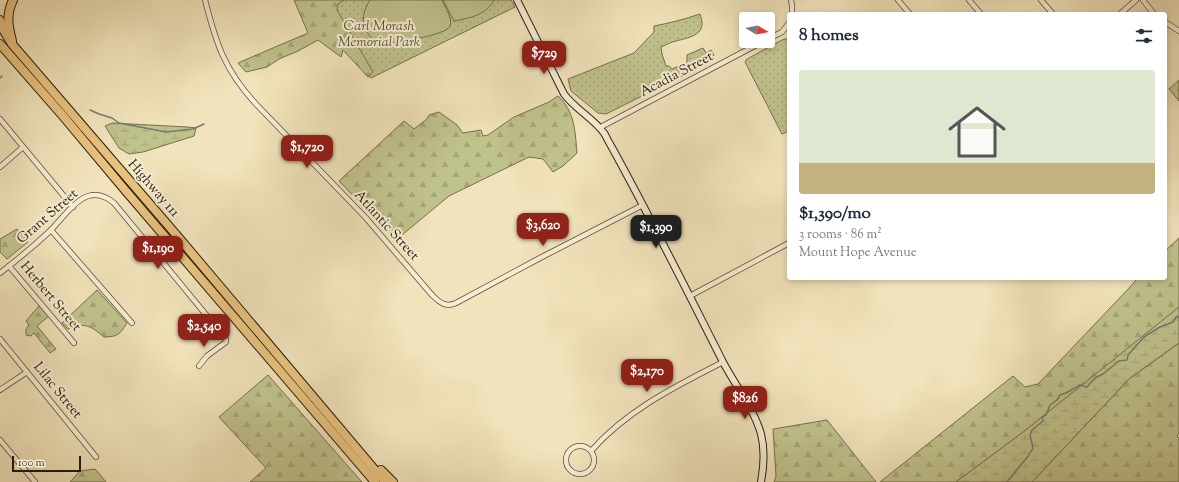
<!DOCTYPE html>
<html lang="en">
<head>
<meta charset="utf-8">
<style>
  body { margin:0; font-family:"Sorts Mill Goudy",serif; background:#f2f2f3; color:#1f2937; height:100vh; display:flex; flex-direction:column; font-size:15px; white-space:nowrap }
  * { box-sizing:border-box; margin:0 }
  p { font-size:13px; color:#747a83 }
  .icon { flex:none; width:22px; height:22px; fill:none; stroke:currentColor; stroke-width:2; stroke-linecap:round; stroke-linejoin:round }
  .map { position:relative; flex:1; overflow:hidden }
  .sheet { position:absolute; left:787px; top:12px; width:380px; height:268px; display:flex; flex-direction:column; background:#fff; border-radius:4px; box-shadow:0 2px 6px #0003 }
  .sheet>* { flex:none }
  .needle { width:26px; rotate:100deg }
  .controls { position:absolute; left:739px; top:12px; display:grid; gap:8px }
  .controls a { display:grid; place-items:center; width:36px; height:36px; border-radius:4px; background:#fff; box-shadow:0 2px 6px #0003; font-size:20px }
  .scale { position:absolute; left:12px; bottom:10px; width:69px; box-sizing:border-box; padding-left:4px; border:2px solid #2a1e0d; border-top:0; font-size:11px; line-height:14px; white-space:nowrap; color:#2a1e0d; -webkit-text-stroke:3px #f6edd3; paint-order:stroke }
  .price { position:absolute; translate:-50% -34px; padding:0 9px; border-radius:8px; background:#8f2418; color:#fff; font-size:13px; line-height:26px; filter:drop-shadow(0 1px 2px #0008) }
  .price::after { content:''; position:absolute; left:50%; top:24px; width:12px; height:9px; margin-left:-6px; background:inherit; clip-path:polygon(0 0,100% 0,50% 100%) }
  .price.selected { background:#222; color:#fff }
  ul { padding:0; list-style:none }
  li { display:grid; align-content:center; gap:8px; height:212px; padding:0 12px }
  li span { display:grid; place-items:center; height:124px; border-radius:4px; color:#555 }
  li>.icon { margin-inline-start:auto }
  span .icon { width:72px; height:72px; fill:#fffc; stroke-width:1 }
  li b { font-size:17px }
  h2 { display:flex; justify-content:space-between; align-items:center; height:48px; padding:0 12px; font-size:17px }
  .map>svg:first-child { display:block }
  .grass { fill:url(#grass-dots); stroke:#75704c }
  .forest { fill:url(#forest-firs); stroke:#75704c }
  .wetland { fill:url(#wetland-marsh); stroke:#75704c }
  .garden { fill:#c0c28c; stroke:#75704c }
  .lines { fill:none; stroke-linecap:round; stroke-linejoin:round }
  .stream { stroke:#6e7e70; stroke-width:1.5 }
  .street-casing { stroke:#5c4f38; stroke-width:6 }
  .secondary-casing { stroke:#2a1e0d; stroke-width:8 }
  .highway-casing { stroke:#2a1e0d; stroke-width:10 }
  .street { stroke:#f6edd3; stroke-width:4.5 }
  .secondary { stroke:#f6edd3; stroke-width:6 }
  .highway { stroke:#e8c27e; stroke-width:8 }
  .labels { text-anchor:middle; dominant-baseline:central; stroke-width:4; stroke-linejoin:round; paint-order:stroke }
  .park-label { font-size:14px; font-style:italic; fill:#574f33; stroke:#f6edd3 }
  .street-label { font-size:14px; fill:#2a1e0d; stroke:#f6edd3 }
</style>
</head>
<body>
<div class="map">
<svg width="1179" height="482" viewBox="0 0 1179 482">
  <defs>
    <pattern id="grass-dots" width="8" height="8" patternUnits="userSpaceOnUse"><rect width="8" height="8" fill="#c0c28c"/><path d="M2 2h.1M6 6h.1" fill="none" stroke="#a5a678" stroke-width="1.8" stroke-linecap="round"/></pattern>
    <pattern id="forest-firs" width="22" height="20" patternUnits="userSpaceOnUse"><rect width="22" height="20" fill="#c0c28c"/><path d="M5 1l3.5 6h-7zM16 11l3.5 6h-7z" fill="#a5a678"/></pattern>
    <pattern id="wetland-marsh" width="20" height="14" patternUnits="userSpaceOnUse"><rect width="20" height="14" fill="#c0c28c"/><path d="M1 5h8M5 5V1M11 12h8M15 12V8" fill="none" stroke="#a5a678"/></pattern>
  </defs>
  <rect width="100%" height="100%" fill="#f1e3bb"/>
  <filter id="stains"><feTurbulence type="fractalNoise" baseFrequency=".005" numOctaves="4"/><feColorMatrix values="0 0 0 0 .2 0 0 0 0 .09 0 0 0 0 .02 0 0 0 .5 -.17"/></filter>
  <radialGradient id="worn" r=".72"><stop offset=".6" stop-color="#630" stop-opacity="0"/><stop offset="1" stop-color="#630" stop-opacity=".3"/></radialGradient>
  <!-- grass -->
  <g class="grass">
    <path d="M302 0H511L515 7 371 78Z"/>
    <path d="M700 14C708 35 691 37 676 41 671 42 666 45 661 47L662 54 666 66H669L672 69 687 63V55L703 48 706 53 711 50 714 55 698 63V68L606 114 598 113 571 91 568 79 634 53 654 32V26C670 23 685 19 700 14Z"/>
    <path d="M789 38V131L782 134 745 62 747 59 782 40Z"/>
    <path d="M1179 80V101L1169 89Z"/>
  </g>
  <!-- forest -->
  <g class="forest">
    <path d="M294 0H344L338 4 337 10 373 72 368 77 343 50 341 57 318 40 298 51 279 59 267 67 246 72 238 63 308 33Z"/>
    <path d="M558 96C575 112 575 131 577 153L563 166 553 172 543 159 529 157 449 196 396 240 339 181 404 121 414 129 427 119 429 115 439 112 457 125 463 133 481 130 483 136 488 135 514 117 549 102Z"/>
    <path d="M17 229 28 242 7 259 0 252V239Z"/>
    <path d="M1179 238V308L1022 433 956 482H880L1013 376 1025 387 1038 384 1130 287 1138 278H1165V251Z"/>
    <path d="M97 290 127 323C120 334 118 337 104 337 91 326 85 322 68 329L62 323Z"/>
    <path d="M39 306 49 316 37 326 56 349 50 353 34 333 31 336 26 335V329L29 325 26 321Z"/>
    <path d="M1179 343V433L1177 436 1179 438V482H1032L1129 379Z"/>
    <path d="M268 375 354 473 362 482H250L266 468 219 417Z"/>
    <path d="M827 420 876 482H774L776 476 773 429Z"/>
    <path d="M95 469 106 482H70L80 471Z"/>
  </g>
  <!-- wetland -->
  <g class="wetland">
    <path d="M112 123 187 127 196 128 194 136 143 152 129 154 119 148 105 126Z"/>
    <path d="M1179 307V343L1129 379 1032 482H956L1022 433Z"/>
  </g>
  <!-- garden -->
  <g class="garden">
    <path d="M370 0H442C445 7 453 19 450 26 446 36 391 43 379 45 363 32 358 19 370 0Z"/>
    <path d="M443 0H494C486 15 470 18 454 21Z"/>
  </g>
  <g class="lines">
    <!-- stream -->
    <g class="stream">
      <path d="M0 78 2 76"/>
      <path d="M90 110 99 114 112 118 119 123 166 132 193 129 204 124"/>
      <path d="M1007 482 1029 455 1033 448 1030 435 1032 430 1043 421 1042 417 1046 415 1050 405 1057 400 1060 395 1066 393 1080 385 1087 387 1095 378 1103 374 1119 361 1127 360 1128 355 1144 337 1160 327 1173 322 1177 316 1179 318"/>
    </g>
    <!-- street casing -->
    <g class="street-casing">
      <g id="street">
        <path d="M205 0C216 43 224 69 255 103L366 218 432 295C439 302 446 308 456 303L540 258 643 205"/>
        <path d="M791 0 792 6V14"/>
        <path d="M898 0 910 14"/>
        <path d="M969 0 981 14"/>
        <path d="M1041 0 1053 14"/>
        <path d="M1143 0 1154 14"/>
        <path d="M1120 14 1136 0"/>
        <path d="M1165 22 1179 31"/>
        <path d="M768 39 782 32 789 23"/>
        <path d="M0 119 73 207"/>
        <path d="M599 128 764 41"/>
        <path d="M0 167 23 147"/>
        <path d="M51 230 132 323"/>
        <path d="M9 266 74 343"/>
        <path d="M0 273C17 260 34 246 50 231 60 221 75 200 88 196 98 193 107 197 114 203L226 339V342L207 356 199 366"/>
        <path d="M690 296 789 243"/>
        <path d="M0 339 96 457"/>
        <path d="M0 390 27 372"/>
        <path d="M0 440 35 482"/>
        <circle cx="580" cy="460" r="14"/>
        <path d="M591 451C627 410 676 386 723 362"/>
      </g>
    </g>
    <!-- secondary casing -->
    <g class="secondary-casing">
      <path id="secondary" d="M517 0 564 94C575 109 593 118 604 133 606 136 608 141 610 144 650 216 686 289 723 362 735 385 754 409 761 434 765 450 764 466 761 482"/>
    </g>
    <!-- highway casing -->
    <g class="highway-casing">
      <g id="highway">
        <path d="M0 20 4 31 12 44 179 238 385 482"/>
        <path d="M12 41C8 25 6 15 13 0"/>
        <path d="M0 44 63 116 125 190 375 482"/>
        <path d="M381 470 393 482"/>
      </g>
    </g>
    <!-- street -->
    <use href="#street" class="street"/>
    <!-- secondary -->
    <use href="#secondary" class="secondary"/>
    <!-- highway -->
    <use href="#highway" class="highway"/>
  </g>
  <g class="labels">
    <!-- park labels -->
    <g class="park-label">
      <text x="379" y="27">Carl Morash<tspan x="379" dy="16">Memorial Park</tspan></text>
    </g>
    <!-- street labels -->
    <g class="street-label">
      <text transform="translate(677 75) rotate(-28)">Acadia Street</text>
      <text transform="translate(153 189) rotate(49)">Highway 111</text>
      <text transform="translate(48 217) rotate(-41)">Grant Street</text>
      <text transform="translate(386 226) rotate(48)">Atlantic Street</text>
      <text transform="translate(50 297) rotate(50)">Herbert Street</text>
      <text transform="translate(57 391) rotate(51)">Lilac Street</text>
    </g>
  </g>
  <rect width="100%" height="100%" filter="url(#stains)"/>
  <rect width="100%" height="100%" fill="url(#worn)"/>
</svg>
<div class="controls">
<a><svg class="needle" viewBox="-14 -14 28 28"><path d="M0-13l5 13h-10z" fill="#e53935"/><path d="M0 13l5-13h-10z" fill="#747a83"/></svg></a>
</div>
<div class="scale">100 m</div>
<b class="price" style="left:544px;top:75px">$729</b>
<b class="price" style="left:307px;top:169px">$1,720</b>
<b class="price" style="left:543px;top:247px">$3,620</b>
<b class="price selected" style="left:656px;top:249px">$1,390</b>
<b class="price" style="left:158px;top:270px">$1,190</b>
<b class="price" style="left:204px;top:348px">$2,540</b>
<b class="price" style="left:647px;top:393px">$2,170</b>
<b class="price" style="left:745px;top:420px">$826</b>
<section class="sheet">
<h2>8 homes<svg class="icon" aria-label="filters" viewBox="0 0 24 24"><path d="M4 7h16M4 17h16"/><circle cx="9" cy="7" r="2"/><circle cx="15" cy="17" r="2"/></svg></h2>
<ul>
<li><span style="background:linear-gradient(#dfe7d0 75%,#c2b280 0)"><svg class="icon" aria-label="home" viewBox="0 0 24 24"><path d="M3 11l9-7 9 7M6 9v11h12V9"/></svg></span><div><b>$1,390/mo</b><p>3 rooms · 86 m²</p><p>Mount Hope Avenue</p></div></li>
</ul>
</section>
</div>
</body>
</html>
